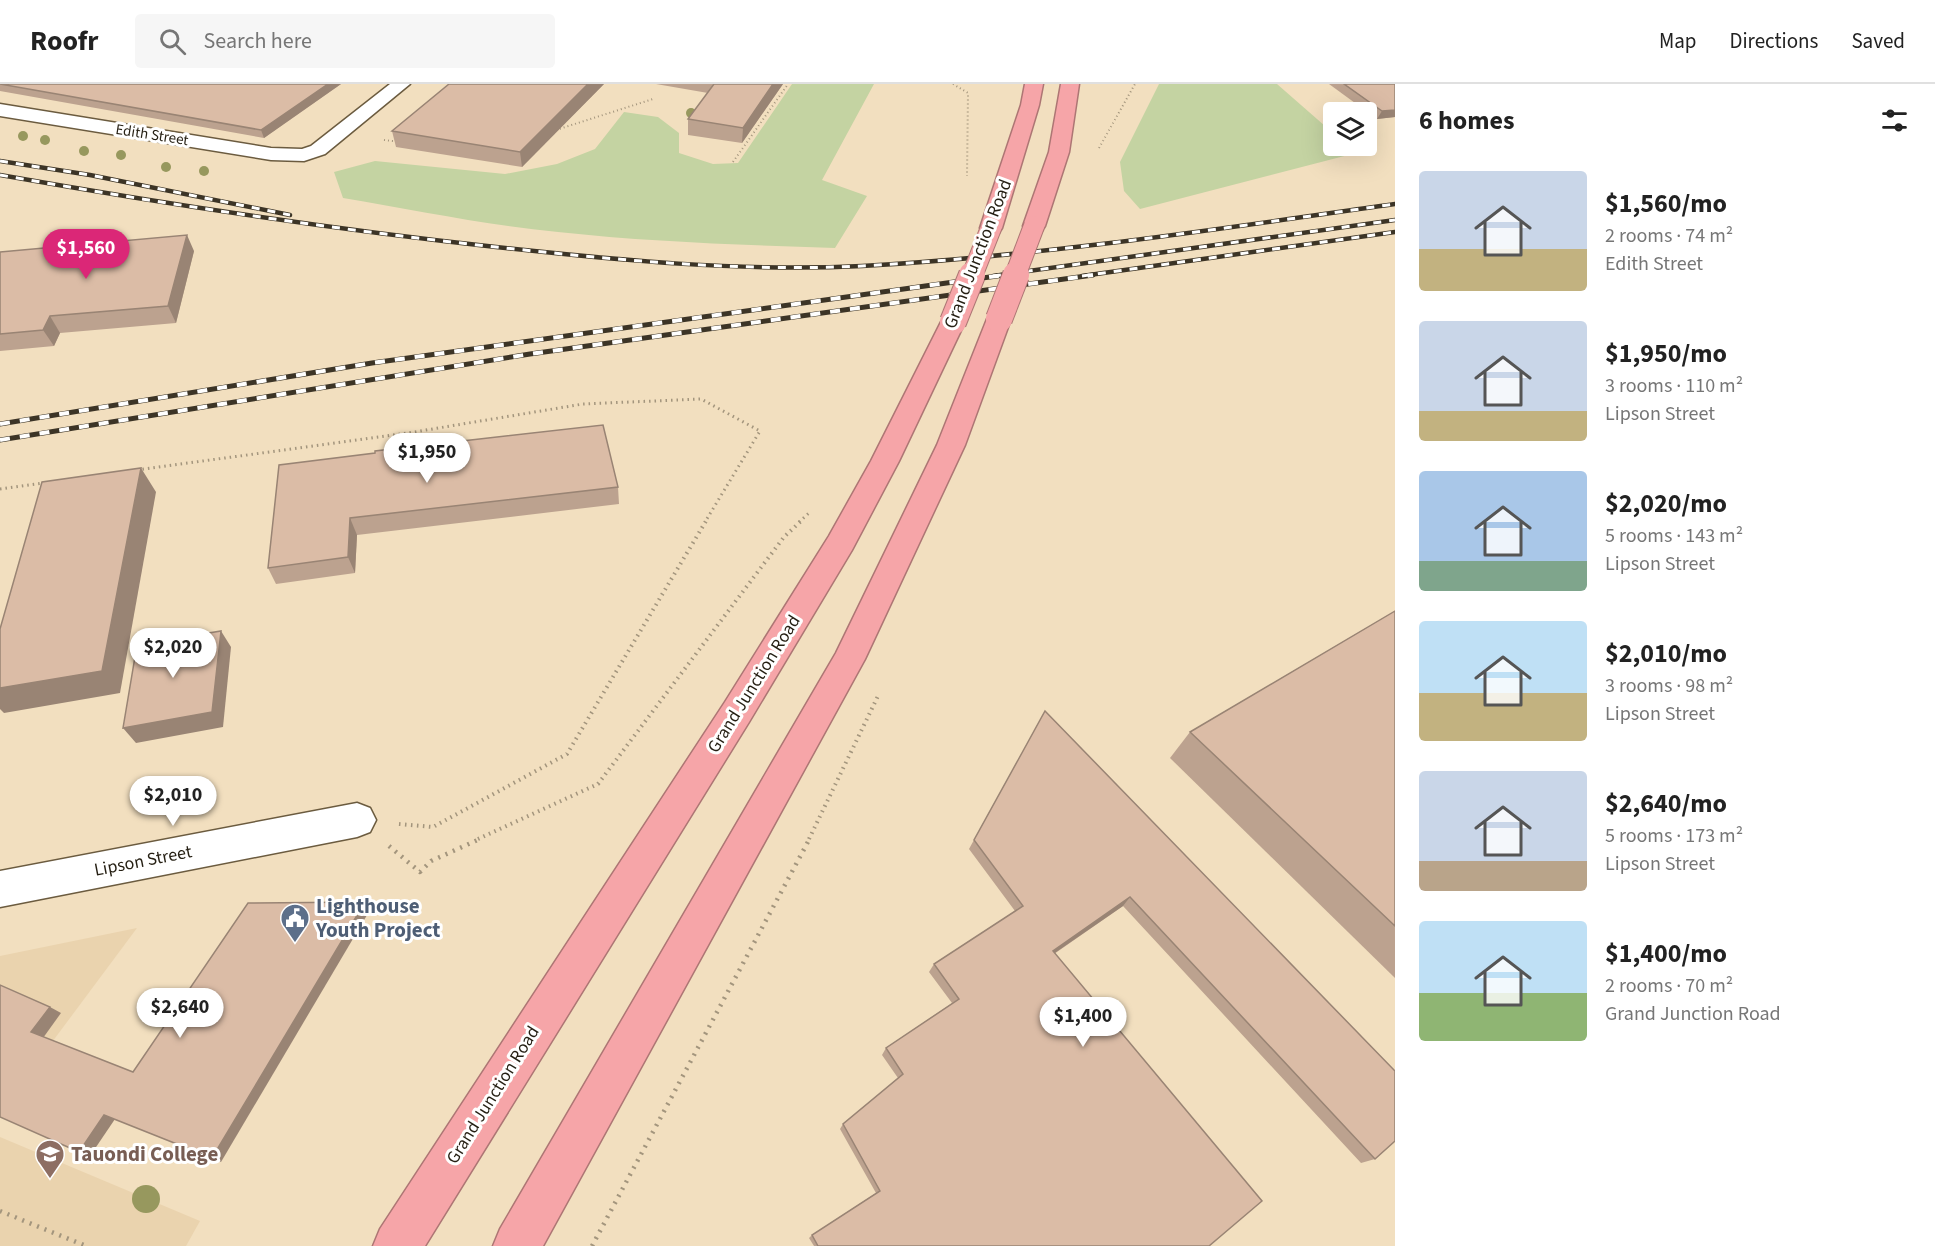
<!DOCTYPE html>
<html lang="en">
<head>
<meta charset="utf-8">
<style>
  body { margin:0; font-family:"Source Sans 3",sans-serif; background:#f6f6f6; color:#222; height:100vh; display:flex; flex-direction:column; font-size:22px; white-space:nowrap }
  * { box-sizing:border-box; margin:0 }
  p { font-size:20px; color:#767676 }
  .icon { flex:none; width:33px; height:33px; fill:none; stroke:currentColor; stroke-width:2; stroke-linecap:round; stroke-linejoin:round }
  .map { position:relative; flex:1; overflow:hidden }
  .panel { display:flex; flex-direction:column; background:#fff; width:540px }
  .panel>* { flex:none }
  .buttons { position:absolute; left:1323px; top:18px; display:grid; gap:12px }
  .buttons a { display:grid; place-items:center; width:54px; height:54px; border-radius:6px; background:#fff; box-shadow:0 6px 24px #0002; font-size:30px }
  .price { position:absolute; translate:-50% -51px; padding:0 14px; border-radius:21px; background:#fff; color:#222; font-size:20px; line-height:39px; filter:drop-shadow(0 2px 3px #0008) }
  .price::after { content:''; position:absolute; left:50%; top:36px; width:18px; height:14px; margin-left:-9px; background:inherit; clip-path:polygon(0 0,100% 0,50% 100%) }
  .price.on { background:#db2777; color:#fff }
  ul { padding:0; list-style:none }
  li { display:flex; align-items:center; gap:18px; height:150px; padding:0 24px }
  li span { display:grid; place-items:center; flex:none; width:168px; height:120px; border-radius:6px; color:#555 }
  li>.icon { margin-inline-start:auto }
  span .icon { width:72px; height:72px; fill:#fffc; stroke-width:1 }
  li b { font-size:26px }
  h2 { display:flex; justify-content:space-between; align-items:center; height:72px; padding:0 24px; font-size:26px }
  header { display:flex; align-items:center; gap:36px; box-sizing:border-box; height:84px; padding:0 30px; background:#fff; border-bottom:2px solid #e0e0e0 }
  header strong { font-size:28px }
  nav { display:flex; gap:33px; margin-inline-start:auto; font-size:21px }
  .search { width:420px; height:54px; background:#f6f6f6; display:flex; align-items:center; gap:15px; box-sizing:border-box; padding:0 21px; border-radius:6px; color:#767676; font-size:22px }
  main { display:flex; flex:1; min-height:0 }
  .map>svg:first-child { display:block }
  .built { fill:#ead3ae }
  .green { fill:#c4d3a2 }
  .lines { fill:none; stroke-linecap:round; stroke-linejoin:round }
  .minor-casing { stroke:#6b5b3f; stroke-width:3 }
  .highway-casing { stroke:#ad7674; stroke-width:3 }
  .path-far3 { stroke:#a3957d; stroke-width:2; stroke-dasharray:1 3; stroke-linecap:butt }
  .path-far2 { stroke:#a3957d; stroke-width:3; stroke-dasharray:1.5 4; stroke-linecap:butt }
  .path-far1 { stroke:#a3957d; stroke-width:4; stroke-dasharray:1.5 4.5; stroke-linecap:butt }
  .path { stroke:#a3957d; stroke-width:4.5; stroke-dasharray:2 6; stroke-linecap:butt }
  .minor { fill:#fff; fill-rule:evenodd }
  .highway { fill:#f6a5a8; fill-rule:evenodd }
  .rail-far1-casing { stroke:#3c3426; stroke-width:4.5 }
  .rail-casing { stroke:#3c3426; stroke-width:5 }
  .rail-far1 { stroke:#fff; stroke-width:3; stroke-dasharray:8; stroke-linecap:butt }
  .rail { stroke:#fff; stroke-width:4; stroke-dasharray:10; stroke-linecap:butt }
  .highway-bridge-far1-casing { stroke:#ad7674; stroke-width:22; stroke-linecap:butt }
  .highway-bridge-casing { stroke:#ad7674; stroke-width:28; stroke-linecap:butt }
  .highway-bridge-far1 { stroke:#f6a5a8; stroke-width:20 }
  .highway-bridge { stroke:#f6a5a8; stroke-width:26 }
  .tree { fill:#97985e }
  .wall { fill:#bca28f }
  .shaded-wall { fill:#998474 }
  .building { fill:#dbbca6; stroke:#998474; stroke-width:1.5 }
  .labels { text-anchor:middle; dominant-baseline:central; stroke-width:6; stroke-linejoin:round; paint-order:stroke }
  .far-street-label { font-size:15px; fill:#251f13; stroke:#fff }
  .street-label { font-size:18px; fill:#251f13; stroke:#fff }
  .near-service-label { font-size:21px; font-weight:bold; fill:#4e5e75; stroke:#fff; text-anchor:start }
  .near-education-label { font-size:21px; font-weight:bold; fill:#785e54; stroke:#fff; text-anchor:start }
</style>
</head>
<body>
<header>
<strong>Roofr</strong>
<div class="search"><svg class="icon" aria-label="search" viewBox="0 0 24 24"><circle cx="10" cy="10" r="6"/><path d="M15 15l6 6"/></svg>Search here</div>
<nav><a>Map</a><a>Directions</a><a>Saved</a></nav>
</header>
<main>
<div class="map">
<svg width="1395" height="1162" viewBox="0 0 1395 1162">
  <rect width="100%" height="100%" fill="#f2dfbf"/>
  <!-- built -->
  <g class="built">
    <path d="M137 844 0 1028V872Z"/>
    <path d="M0 1053 200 1137 186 1162H0Z"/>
  </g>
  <!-- green -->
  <g class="green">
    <path d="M792 0H874L822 96 867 112 835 164C743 161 650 158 558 148 486 141 414 126 343 114L334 88 375 77 505 90 557 80 595 65 624 28 658 33 679 49V69L713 80 738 79Z"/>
    <path d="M1159 0H1277L1333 49 1334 62H1347L1356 69 1140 125 1124 107 1120 78Z"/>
  </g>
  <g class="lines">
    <!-- minor casing -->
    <g class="minor-casing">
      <g id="minor">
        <path d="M390 0H410L325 70 304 77 271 76 0 32V20L271 64 302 65 311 62Z"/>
        <path d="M357 719 370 724 376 736 370 748 357 753 0 823V787Z"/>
      </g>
    </g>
    <!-- highway casing -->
    <g class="highway-casing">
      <g id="highway">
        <path d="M1025 0H1043L1039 21 1002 144 999 149 991 150 983 149 980 144 1021 21Z"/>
        <path d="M1061 0H1079L1069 68 1045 142 1042 147 1034 148 1026 147 1023 142 1049 68Z"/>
        <path d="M999 228 1007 230 1011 235 965 361 865 575 543 1162H493L500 1145 836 569 937 361 987 235 991 230Z"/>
        <path d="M953 231 961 233 965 238 899 377 852 466 749 638 425 1162H373L380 1145 725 618 829 452 871 377 941 238 945 233Z"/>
      </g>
    </g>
    <!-- path-far3 -->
    <g class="path-far3">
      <path d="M953 0 968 9 967 92"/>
      <path d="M556 46 653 15"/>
      <path d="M384 56 400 58"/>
      <path d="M1099 64 1135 0"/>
      <path d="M733 78 788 0"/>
    </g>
    <!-- path-far2 -->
    <g class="path-far2">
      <path d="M137 386 408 349 583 320 701 315 760 347 705 438"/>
      <path d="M0 405 44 399"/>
      <path d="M799 438 809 429"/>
    </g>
    <!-- path-far1 -->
    <g class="path-far1">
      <path d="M399 740 433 743 567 670 706 437"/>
      <path d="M478 755 598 700 784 453 801 437"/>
      <path d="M809 755 878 612"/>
    </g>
    <!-- path -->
    <g class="path">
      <path d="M389 762 420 788 431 777 482 754"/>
      <path d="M0 1127 86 1162"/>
      <path d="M592 1162 810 754"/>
    </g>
    <!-- minor -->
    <use href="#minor" class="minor"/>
    <!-- highway -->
    <use href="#highway" class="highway"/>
    <!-- rail-far1 casing -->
    <g class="rail-far1-casing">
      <g id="rail-far1">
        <path d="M0 77 90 91 290 131"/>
        <path d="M0 91C165 120 330 145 496 163 617 176 740 188 862 182 1041 172 1218 145 1395 120"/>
        <path d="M993 192 1395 136"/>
        <path d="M1082 192 1395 148"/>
      </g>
    </g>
    <!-- rail casing -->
    <g class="rail-casing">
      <g id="rail">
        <path d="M0 340 372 279 1004 191"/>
        <path d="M0 356 530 270 1093 191"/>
      </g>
    </g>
    <!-- rail-far1 -->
    <use href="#rail-far1" class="rail-far1"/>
    <!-- rail -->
    <use href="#rail" class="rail"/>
    <!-- highway-bridge-far1 casing -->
    <g class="highway-bridge-far1-casing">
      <g id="highway-bridge-far1">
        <path d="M972 192 991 144"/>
        <path d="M1015 192 1034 142"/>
      </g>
    </g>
    <!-- highway-bridge casing -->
    <g class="highway-bridge-casing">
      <g id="highway-bridge">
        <path d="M999 235 1016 191"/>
        <path d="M953 238 972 191"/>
      </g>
    </g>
    <!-- highway-bridge-far1 -->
    <use href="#highway-bridge-far1" class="highway-bridge-far1"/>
    <!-- highway-bridge -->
    <use href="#highway-bridge" class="highway-bridge"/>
  </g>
  <!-- trees -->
  <g class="tree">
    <circle cx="691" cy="29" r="5"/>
    <circle cx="23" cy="52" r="5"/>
    <circle cx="45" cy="56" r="5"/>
    <circle cx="84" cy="67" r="5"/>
    <circle cx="121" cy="71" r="5"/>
    <circle cx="166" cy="83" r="5"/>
    <circle cx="204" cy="87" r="5"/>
    <circle cx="146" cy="1115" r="14"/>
  </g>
  <!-- wall -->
  <g class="wall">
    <path d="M0 0H341L264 54 0 7Z"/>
    <path d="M449 0H604L522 83 396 63 392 47Z"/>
    <path d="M656 0H783L742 59 688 51V35L708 9Z"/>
    <path d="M1329 0H1395V33L1377 35Z"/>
    <path d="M194 167 176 239 60 249 54 262 0 267V168Z"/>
    <path d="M279 381 618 403 619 420 357 451 355 489 276 500 268 484Z"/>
    <path d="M1395 527V894L1170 674 1190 648Z"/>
    <path d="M1045 627 1375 1075 1361 1079 1123 822 1054 870 1209 1162H814L809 1154 812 1151 876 1109 840 1045 843 1040 898 994 882 971 886 964 952 919 929 888 934 880 1015 827 969 765Z"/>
  </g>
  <!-- shaded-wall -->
  <g class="shaded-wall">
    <path d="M328 0H341L264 54 261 46Z"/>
    <path d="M588 0H604L522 83 520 68Z"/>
    <path d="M773 0H783L742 59 743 44Z"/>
    <path d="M1395 26V33L1377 35 1382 27Z"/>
    <path d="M187 151 194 167 176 239 168 222Z"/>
    <path d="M50 232 60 249 54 262 43 246Z"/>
    <path d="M141 384 156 408 120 609 4 629 0 625V604Z"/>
    <path d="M350 434 357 451 355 489 348 473Z"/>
    <path d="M221 547 231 563 223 643 136 659 123 644Z"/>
    <path d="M1130 813 1123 822 1046 875 1053 867Z"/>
    <path d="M365 818 370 826 221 1078 212 1074Z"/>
    <path d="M50 923 61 929 43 954 31 948Z"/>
    <path d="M104 1031 115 1035 90 1072 79 1068Z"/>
  </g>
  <!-- building -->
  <g class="building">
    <path d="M0 0H328L261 46Z"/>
    <path d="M449 0H588L520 68 392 47Z"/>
    <path d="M714 0H773L743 44 688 35Z"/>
    <path d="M1344 0H1395V26L1382 27Z"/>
    <path d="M187 151 168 222 50 232 43 246 0 250V168Z"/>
    <path d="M603 341 618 403 350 434 348 473 268 484 279 381 375 369V367Z"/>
    <path d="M141 384 102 587 0 604V545L42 398Z"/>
    <path d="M1395 527V842L1190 648Z"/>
    <path d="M221 547 212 628 123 644 137 561Z"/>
    <path d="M1045 627 1395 987V1057L1375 1075 1130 813 1053 867 1262 1117 1209 1162H818L812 1151 880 1107 843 1040 903 990 886 964 959 915 934 880 1023 822 974 756Z"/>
    <path d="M365 818 212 1074 104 1031 79 1068 0 1033V901L50 923 31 948 133 988 248 819Z"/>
  </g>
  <!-- icons -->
  <defs>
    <g id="civic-pin" transform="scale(1.5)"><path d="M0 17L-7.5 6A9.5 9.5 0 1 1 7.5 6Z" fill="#5c6f8a" stroke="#fff"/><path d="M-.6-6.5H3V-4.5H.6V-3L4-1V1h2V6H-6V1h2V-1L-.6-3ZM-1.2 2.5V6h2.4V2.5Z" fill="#fff"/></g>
    <g id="school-pin" transform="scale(1.5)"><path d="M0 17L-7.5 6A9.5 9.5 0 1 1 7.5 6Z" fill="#8d6e63" stroke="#fff"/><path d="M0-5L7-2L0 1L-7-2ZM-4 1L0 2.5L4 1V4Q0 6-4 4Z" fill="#fff"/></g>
  </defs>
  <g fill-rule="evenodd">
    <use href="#civic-pin" x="295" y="834"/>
    <use href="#school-pin" x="50" y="1070"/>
  </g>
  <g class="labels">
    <!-- far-street labels -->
    <g class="far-street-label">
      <text transform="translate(152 51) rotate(9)">Edith Street</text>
    </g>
    <!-- street labels -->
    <g class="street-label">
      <text transform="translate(978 170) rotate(-69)">Grand Junction Road</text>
      <text transform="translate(754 600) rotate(-58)">Grand Junction Road</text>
      <text transform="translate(143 777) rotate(-11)">Lipson Street</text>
      <text transform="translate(493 1011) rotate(-58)">Grand Junction Road</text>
    </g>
    <!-- near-service labels -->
    <g class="near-service-label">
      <text x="316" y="822">Lighthouse<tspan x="316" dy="24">Youth Project</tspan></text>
    </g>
    <!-- near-education labels -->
    <g class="near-education-label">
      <text x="71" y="1070">Tauondi College</text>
    </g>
  </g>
</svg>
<div class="buttons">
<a><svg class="icon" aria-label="layers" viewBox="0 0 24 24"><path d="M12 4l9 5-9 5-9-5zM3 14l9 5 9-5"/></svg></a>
</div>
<b class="price on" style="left:86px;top:196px">$1,560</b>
<b class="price" style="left:427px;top:400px">$1,950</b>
<b class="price" style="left:173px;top:595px">$2,020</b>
<b class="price" style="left:173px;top:743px">$2,010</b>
<b class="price" style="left:180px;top:955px">$2,640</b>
<b class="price" style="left:1083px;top:964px">$1,400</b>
</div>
<section class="panel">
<h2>6 homes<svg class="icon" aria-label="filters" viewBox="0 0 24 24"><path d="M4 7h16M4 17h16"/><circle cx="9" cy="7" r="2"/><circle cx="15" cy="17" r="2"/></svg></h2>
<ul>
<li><span style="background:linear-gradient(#c9d6e8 65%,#c2b280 0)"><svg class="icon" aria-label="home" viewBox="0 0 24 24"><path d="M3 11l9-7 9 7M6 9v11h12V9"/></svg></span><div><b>$1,560/mo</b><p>2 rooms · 74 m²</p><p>Edith Street</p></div></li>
<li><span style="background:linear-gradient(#c9d6e8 75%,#c2b280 0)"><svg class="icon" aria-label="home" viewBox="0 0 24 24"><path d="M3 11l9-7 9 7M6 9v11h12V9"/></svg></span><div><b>$1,950/mo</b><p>3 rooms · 110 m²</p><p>Lipson Street</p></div></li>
<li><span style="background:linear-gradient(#a9c7e8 75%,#7fa58c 0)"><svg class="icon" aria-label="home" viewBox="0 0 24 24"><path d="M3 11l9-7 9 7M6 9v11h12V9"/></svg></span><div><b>$2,020/mo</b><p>5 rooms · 143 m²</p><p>Lipson Street</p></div></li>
<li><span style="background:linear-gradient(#bfe0f5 60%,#c2b280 0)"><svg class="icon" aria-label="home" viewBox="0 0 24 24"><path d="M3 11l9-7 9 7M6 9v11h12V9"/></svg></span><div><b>$2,010/mo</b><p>3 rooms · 98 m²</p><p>Lipson Street</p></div></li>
<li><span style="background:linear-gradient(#c9d6e8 75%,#b9a48a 0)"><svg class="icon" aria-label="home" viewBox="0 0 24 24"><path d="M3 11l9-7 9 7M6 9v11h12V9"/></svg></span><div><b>$2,640/mo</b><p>5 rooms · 173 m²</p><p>Lipson Street</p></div></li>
<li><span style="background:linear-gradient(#bfe0f5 60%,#8fb573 0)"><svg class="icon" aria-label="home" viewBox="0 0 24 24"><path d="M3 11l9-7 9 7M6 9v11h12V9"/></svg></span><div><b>$1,400/mo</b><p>2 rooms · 70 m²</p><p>Grand Junction Road</p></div></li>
</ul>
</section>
</main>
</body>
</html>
